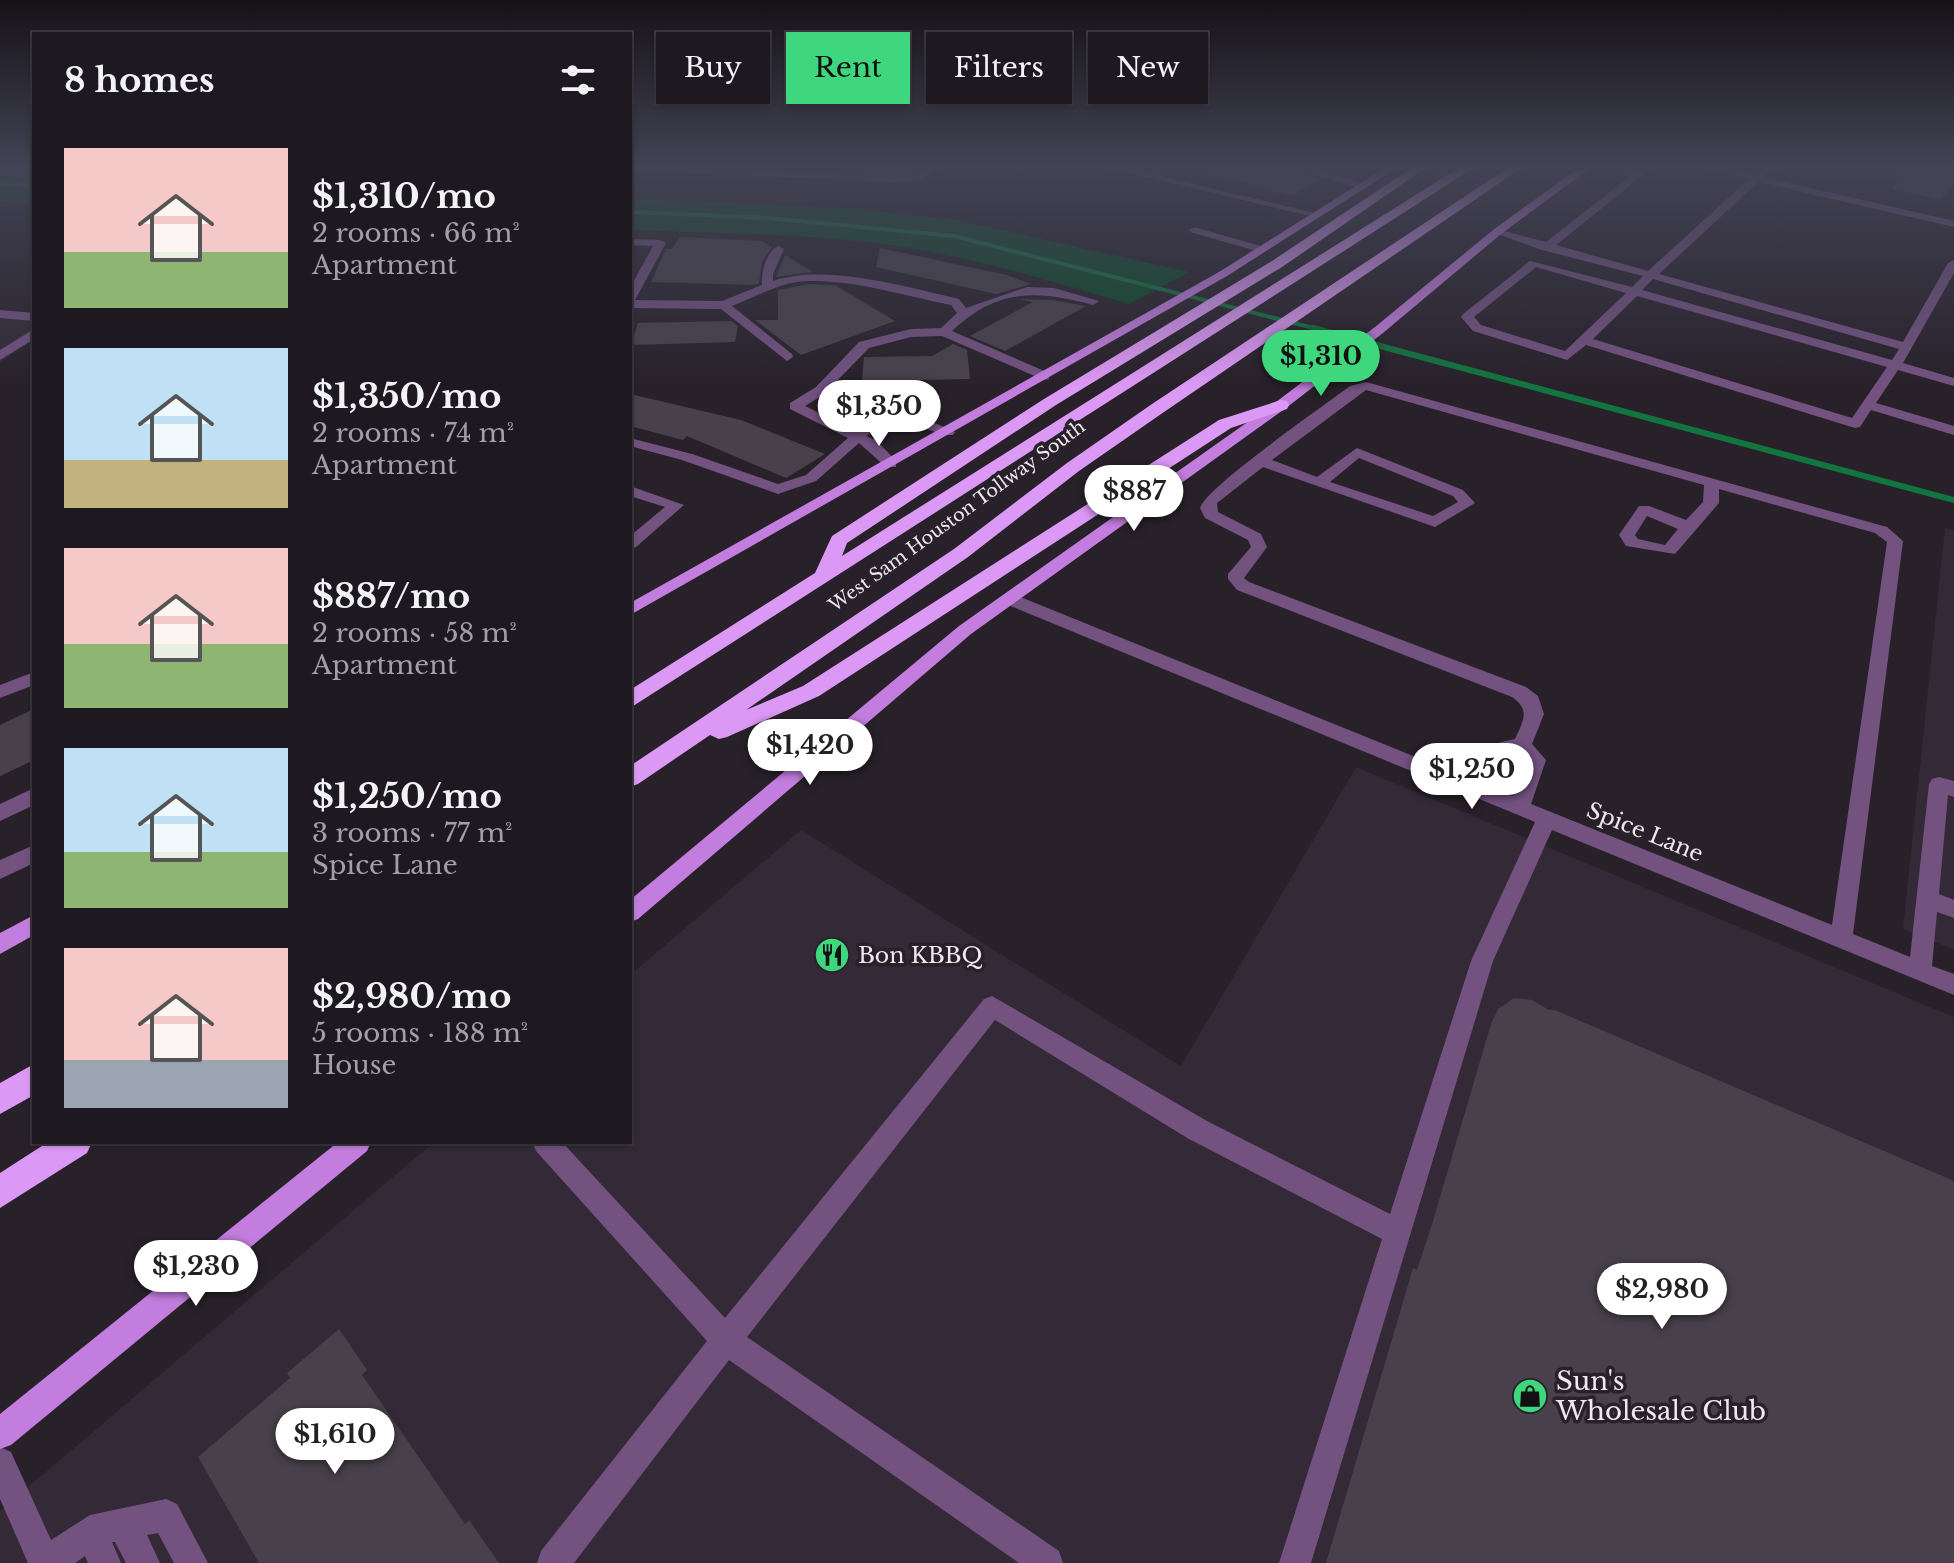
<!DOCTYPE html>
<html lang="en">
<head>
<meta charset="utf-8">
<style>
  body { margin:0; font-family:"Libre Baskerville",serif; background:#2b262d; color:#f1f3f6; height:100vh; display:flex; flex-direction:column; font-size:30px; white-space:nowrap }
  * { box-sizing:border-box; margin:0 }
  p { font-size:26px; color:#a1a0a5 }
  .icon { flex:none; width:44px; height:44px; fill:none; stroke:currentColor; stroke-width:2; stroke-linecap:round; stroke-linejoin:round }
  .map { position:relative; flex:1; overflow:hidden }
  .drawer { position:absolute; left:32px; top:32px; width:600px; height:1112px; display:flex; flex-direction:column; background:#1e1920; border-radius:0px; box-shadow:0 2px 6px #0004,0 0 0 2px #3c383e }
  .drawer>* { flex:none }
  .hud { position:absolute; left:656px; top:32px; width:760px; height:72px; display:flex; gap:16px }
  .price { position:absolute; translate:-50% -68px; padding:0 18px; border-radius:28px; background:#fff; color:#222; font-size:26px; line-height:52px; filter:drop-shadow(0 2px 4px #0008) }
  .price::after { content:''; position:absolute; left:50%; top:48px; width:24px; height:18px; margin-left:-12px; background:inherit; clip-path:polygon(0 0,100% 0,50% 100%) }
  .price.selected { background:#3fd77d; color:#111 }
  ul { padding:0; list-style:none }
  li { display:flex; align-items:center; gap:24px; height:200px; padding:0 32px }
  li span { display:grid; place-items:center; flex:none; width:224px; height:160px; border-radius:0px; color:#555 }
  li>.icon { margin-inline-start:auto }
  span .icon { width:96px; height:96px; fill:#fffc; stroke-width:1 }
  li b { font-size:34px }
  h2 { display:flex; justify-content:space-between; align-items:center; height:96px; padding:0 32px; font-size:34px }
  .chip { padding:0 28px; border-radius:0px; background:#1e1920; box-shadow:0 2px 6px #0004,0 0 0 2px #3c383e; font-size:28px; line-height:72px }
  .chip.selected { background:#3fd77d; color:#111 }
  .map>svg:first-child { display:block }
  .built { fill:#332937 }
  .green { fill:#0b4a26 }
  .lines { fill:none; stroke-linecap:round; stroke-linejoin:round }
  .stream-far1 { stroke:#12743e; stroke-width:4 }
  .stream { stroke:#12743e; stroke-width:6 }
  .building { fill:#48414b }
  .minor { fill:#735280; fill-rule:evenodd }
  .major { fill:#c37dde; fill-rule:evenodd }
  .highway { fill:#db98f4; fill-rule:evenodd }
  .labels { text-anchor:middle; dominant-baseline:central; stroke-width:7; stroke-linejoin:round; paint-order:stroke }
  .far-street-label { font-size:18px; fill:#eee9f0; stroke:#28212a }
  .street-label { font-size:22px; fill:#eee9f0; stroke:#28212a }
  .poi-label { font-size:22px; fill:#eee9f0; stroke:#28212a; text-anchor:start }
  .near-poi-label { font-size:26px; fill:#eee9f0; stroke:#28212a; text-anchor:start }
</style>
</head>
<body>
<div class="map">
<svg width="1954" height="1563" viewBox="0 0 1954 1563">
  <rect width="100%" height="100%" fill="#28212a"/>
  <!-- built -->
  <g class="built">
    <path d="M0 311 34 312V340L0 363Z"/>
    <path d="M1945 528 1954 530V950L1903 929Z"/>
    <path d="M1356 767 1954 1017V1563H0V1511L434 1142H630V975L801 830 1181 1066Z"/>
  </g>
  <!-- green -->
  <g class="green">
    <path d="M0 171 34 172V203L0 202Z"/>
    <path d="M630 198 859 209 956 220 1189 272 1129 304C1061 284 993 263 922 250 827 233 727 234 630 230Z"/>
  </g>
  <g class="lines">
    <!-- stream-far1 -->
    <g class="stream-far1">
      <path d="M0 184 34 186"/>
      <path d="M630 212 767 218 954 236 1321 330"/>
    </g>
    <!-- stream -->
    <path class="stream" d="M1313 328 1954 500"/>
  </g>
  <!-- building -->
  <g class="building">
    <path d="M1214 167H1275L1321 180 1291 196 1213 174Z"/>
    <path d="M1910 167 1954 173V182L1941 200 1892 189Z"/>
    <path d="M680 237 762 241 772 247 762 262 759 283 754 285 651 282 666 249H672Z"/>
    <path d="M880 248 1007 275 1031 284 996 294 876 267Z"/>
    <path d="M785 255 813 272 776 277Z"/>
    <path d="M809 284 835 285 895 321 801 355 755 320H778V290Z"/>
    <path d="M1018 299 1053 300 1086 306 1005 351 970 336 1033 302Z"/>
    <path d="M731 321 738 326 735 342 631 345 638 323Z"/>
    <path d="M953 344 967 350 970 379 862 381 864 357 932 356Z"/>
    <path d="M630 394 741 420 825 454 786 478 687 436 683 440 630 426Z"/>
    <path d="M34 709V760L0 776V725Z"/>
    <path d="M1514 998 1532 1000 1549 1010H1555L1954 1181V1563H1326L1413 1268 1417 1270 1433 1221 1491 1024 1498 1009Z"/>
    <path d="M339 1329 367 1370 362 1375 465 1524 469 1520 499 1563H259L198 1457 290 1378 287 1373Z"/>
  </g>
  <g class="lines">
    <!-- minor -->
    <g class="minor">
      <path d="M630 167 895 176 916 175 929 167H941L922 180 895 182 631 170Z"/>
      <path d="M1104 167H1123L1319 214 1314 217Z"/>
      <path d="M1642 167H1653L1556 245 1648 271 1749 179 1703 167H1722L1754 175 1761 167H1772L1763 177 1954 221V227L1758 182 1659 274 1903 342 1948 263 1954 260V273L1903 363 1954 378V386L1898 370 1876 403 1954 426V435L1871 410 1860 427 1855 428 1586 345 1567 360 1473 331 1461 317 1463 314 1530 261 1632 287 1643 276 1542 250 1492 232 1497 229 1546 242ZM1536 267 1626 293 1565 351 1481 325 1474 317ZM1653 279 1899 349 1892 360 1642 290ZM1637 296 1887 367 1852 418 1593 339Z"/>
      <path d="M1310 168 1366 184 1367 186 1362 189 1307 173Z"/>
      <path d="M1194 227 1264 247 1266 249 1260 252 1190 232 1189 230Z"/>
      <path d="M630 239 660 240 666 243 635 300 722 301 762 285C761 272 766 252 778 246L784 249 773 274V281C826 263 906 287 959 299L966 308 1027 287 1054 288 1099 301 1093 305C1037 290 997 288 952 331L1049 373V379L1044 380 942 336 911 337 869 348 830 388 900 409 899 404 874 400 867 396 881 391 911 398 915 414 955 432 953 435H943L891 415 867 436 877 441 896 461V467H886L859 443 816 481 778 494 682 460 630 446V438L692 454 778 484 806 475 848 438 790 409V403L816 387 859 342 911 329 941 328 957 313 951 305C905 296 856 280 809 281 783 281 757 296 732 306L792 354 793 357 787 361 721 309 630 308V288L653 246 630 245ZM823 395 879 411 857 431 805 406Z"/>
      <path d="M0 310 34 313V321L0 318Z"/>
      <path d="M34 329V339L0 360V350Z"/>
      <path d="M1366 382 1887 527 1903 541 1853 934 1910 957 1929 784 1932 779 1939 777 1954 781V797L1948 795 1939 894 1954 900V918L1937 912 1932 966 1954 974V995L1552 830 1493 961 1311 1563H1279L1382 1239 1189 1139 995 1020 747 1337 1059 1551 1063 1563H1019L729 1360 574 1563H537L541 1551 707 1341 536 1151 532 1142H562L725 1318 984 999 992 996 1207 1121 1390 1214 1471 961 1535 822 1001 602 999 598 1007 593 1013 594 1465 777C1478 749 1484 745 1515 739 1523 721 1531 710 1512 697L1237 590 1228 579V574L1251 547 1248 540 1205 518 1200 508C1206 487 1325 405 1350 386ZM1366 390 1704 485 1703 502 1686 520 1649 506H1639L1619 535 1626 546 1675 554 1719 503V489L1875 533 1887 542 1832 925 1531 804 1546 760 1532 744 1544 714 1538 696 1526 687 1249 582 1244 578 1267 547 1261 534 1218 512 1217 503 1263 467 1435 527 1475 503 1463 490 1357 448 1317 477 1272 460ZM1359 458 1453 496 1458 502 1433 516 1330 482ZM1647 516 1678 529 1665 545 1638 539 1635 535ZM1518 753 1526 761 1513 796 1482 784 1492 762Z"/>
      <path d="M630 486 684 505 636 547 630 549V536L665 507 630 496Z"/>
      <path d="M34 672V685L0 698V685Z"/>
      <path d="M34 788V805L0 821V804Z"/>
      <path d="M34 845V863L0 879V860Z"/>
      <path d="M0 1447 11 1452 51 1540 90 1515 166 1499 177 1504 208 1563H174L158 1533 147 1535 160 1563H126L115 1542H112L121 1563H88L85 1556 75 1563H28L0 1499Z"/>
    </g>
    <!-- major -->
    <g class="major">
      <path d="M1386 167H1398L1227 276 630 615V603L1219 272Z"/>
      <path d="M1580 167H1592L1501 234 1383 333 1286 408 971 634 638 919 630 922V900L959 626 1276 402 1375 327 1493 230Z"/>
      <path d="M34 915V935L0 954V933Z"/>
      <path d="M338 1142H371L367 1151 11 1445 0 1449V1414Z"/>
    </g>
    <!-- highway -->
    <g class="highway">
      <path d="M1413 167H1427L1282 267 1056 405 847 543 842 556 1460 167H1475L630 708V690L815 573 832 536 1044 399 1272 261Z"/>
      <path d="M1509 167H1523L1164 412 1079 471 968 557 746 710 803 686 1219 420 1281 400 1287 401 1289 405 1287 409 1231 428 819 696 727 737 719 739 710 735 638 784 630 787V766L954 549 1067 463 1152 404Z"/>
      <path d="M34 1064V1095L0 1114V1083Z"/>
      <path d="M48 1142H92L87 1153 0 1208V1173Z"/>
    </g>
  </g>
  <!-- sky -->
  <linearGradient id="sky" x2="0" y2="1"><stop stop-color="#161217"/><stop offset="0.43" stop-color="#424355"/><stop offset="1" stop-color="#424355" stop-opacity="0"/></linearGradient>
  <rect width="1954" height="386" fill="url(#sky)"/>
  <!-- icons -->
  <defs>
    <g id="restaurant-disc" transform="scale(1.8)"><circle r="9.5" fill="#3fd77d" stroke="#28212a"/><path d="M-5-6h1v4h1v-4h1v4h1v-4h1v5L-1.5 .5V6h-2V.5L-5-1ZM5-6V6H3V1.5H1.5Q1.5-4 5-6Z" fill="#111"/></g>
    <g id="shop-disc" transform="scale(1.8)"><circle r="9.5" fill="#3fd77d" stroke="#28212a"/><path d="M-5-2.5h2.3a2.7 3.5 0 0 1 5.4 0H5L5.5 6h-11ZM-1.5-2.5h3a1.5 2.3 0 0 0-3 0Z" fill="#111"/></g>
  </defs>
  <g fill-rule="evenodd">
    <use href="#restaurant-disc" x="832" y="955"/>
    <use href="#shop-disc" x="1530" y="1396"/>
  </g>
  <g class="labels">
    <!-- far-street labels -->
    <g class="far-street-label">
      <text transform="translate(957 516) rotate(-36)">West Sam Houston Tollway South</text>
    </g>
    <!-- street labels -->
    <g class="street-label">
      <text transform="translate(1645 832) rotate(22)">Spice Lane</text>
    </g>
    <!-- poi labels -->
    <g class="poi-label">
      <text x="858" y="955">Bon KBBQ</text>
    </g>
    <!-- near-poi labels -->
    <g class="near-poi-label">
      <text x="1556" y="1381">Sun's<tspan x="1556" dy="30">Wholesale Club</tspan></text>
    </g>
  </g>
</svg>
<b class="price selected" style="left:1321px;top:398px">$1,310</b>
<b class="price" style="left:879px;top:448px">$1,350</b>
<b class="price" style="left:1134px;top:533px">$887</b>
<b class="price" style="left:810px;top:787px">$1,420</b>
<b class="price" style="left:1472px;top:811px">$1,250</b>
<b class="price" style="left:196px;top:1308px">$1,230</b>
<b class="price" style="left:1662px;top:1331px">$2,980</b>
<b class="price" style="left:335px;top:1476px">$1,610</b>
<div class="hud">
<a class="chip">Buy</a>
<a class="chip selected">Rent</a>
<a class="chip">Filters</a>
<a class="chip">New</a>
</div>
<section class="drawer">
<h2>8 homes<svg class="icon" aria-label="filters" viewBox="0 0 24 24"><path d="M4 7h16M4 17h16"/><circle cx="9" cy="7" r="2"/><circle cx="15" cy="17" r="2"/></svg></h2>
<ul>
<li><span style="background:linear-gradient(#f6c9c9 65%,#8fb573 0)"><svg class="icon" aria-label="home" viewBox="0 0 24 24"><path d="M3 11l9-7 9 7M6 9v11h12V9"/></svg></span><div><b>$1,310/mo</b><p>2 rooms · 66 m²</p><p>Apartment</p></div></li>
<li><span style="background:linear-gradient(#bfe0f5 70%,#c2b280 0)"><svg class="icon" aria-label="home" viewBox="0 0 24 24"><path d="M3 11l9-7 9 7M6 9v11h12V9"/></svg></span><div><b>$1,350/mo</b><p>2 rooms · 74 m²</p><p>Apartment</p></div></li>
<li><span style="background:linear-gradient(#f6c9c9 60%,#8fb573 0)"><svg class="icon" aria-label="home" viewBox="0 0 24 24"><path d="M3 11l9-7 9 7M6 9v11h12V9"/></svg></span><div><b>$887/mo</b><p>2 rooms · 58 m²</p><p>Apartment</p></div></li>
<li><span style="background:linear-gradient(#bfe0f5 65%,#8fb573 0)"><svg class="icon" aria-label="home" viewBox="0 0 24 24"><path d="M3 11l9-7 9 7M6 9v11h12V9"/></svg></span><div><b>$1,250/mo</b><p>3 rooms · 77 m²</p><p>Spice Lane</p></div></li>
<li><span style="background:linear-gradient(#f6c9c9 70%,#9aa5b1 0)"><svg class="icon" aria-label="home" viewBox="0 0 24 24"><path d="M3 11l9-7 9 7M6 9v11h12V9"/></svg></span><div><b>$2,980/mo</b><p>5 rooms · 188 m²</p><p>House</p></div></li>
</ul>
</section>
</div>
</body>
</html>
